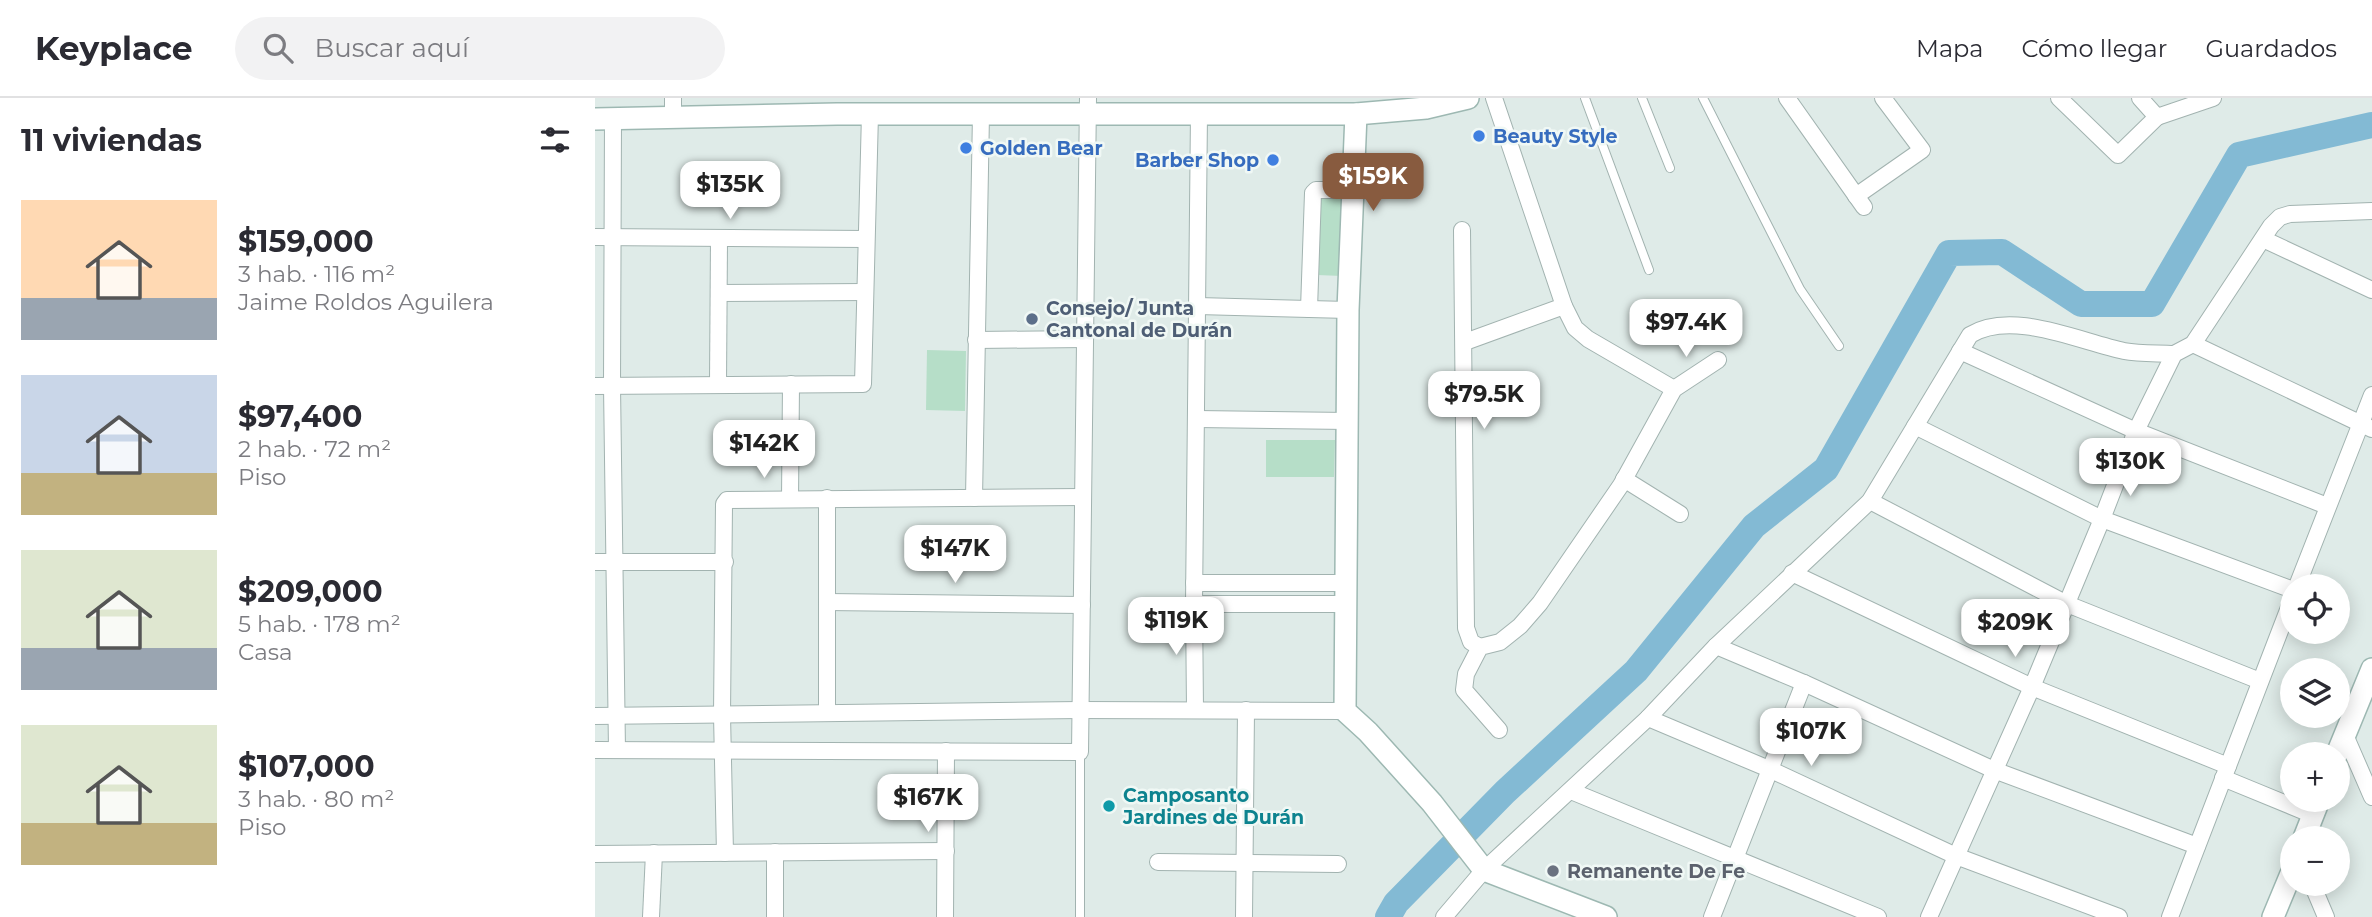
<!DOCTYPE html>
<html lang="es">
<head>
<meta charset="utf-8">
<style>
  body { margin:0; font-family:Montserrat,sans-serif; background:#f2f2f3; color:#2b2b33; height:100vh; display:flex; flex-direction:column; font-size:26px; white-space:nowrap }
  * { box-sizing:border-box; margin:0 }
  p { font-size:23px; color:#7c7c81 }
  .icon { flex:none; width:38px; height:38px; fill:none; stroke:currentColor; stroke-width:2; stroke-linecap:round; stroke-linejoin:round }
  .map { position:relative; flex:1; overflow:hidden }
  .details { display:flex; flex-direction:column; background:#fff; width:595px }
  .details>* { flex:none }
  .fabs { position:absolute; left:1685px; top:476px; display:grid; gap:14px }
  .fabs a { display:grid; place-items:center; width:70px; height:70px; border-radius:50%; background:#fff; box-shadow:0 4px 18px #0003; font-size:35px }
  .price { position:absolute; translate:-50% -60px; padding:0 16px; border-radius:14px; background:#fff; color:#222; font-size:23px; line-height:46px; filter:drop-shadow(0 2px 4px #0008) }
  .price::after { content:''; position:absolute; left:50%; top:42px; width:21px; height:16px; margin-left:-10px; background:inherit; clip-path:polygon(0 0,100% 0,50% 100%) }
  .price.selected { background:#885b3f; color:#fff }
  ul { padding:0; list-style:none }
  li { display:flex; align-items:center; gap:21px; height:175px; padding:0 21px }
  li span { display:grid; place-items:center; flex:none; width:196px; height:140px; border-radius:0px; color:#555 }
  li>.icon { margin-inline-start:auto }
  span .icon { width:84px; height:84px; fill:#fffc; stroke-width:1 }
  li b { font-size:30px }
  h2 { display:flex; justify-content:space-between; align-items:center; height:84px; padding:0 21px; font-size:30px }
  header { display:flex; align-items:center; gap:42px; box-sizing:border-box; height:98px; padding:0 35px; background:#fff; border-bottom:2px solid #e1e1e2 }
  header strong { font-size:33px }
  nav { display:flex; gap:38px; margin-inline-start:auto; font-size:24px }
  .search { width:490px; height:63px; background:#f2f2f3; display:flex; align-items:center; gap:18px; box-sizing:border-box; padding:0 24px; border-radius:38px; color:#7c7c81; font-size:26px }
  main { display:flex; flex:1; min-height:0 }
  .map>svg:first-child { display:block }
  .green { fill:#b6dec8 }
  .lines { fill:none; stroke-linecap:round; stroke-linejoin:round }
  .river { stroke:#83bad4; stroke-width:26 }
  .lane-casing { stroke:#a2b3b0; stroke-width:10 }
  .street-casing { stroke:#a2b3b0; stroke-width:18 }
  .secondary-casing { stroke:#9db8b2; stroke-width:24 }
  .lane { stroke:#fff; stroke-width:8 }
  .street { stroke:#fff; stroke-width:16 }
  .secondary { stroke:#fff; stroke-width:21 }
  .shop-dot { fill:#3f7fe0; stroke:#f0f8f5; stroke-width:2.5 }
  .service-dot { fill:#5c6f8a; stroke:#f0f8f5; stroke-width:2.5 }
  .culture-dot { fill:#0f9aa8; stroke:#f0f8f5; stroke-width:2.5 }
  .worship-dot { fill:#6b7280; stroke:#f0f8f5; stroke-width:2.5 }
  .labels { text-anchor:middle; dominant-baseline:central; stroke-width:5; stroke-linejoin:round; paint-order:stroke }
  .shop-label { font-size:19px; font-weight:bold; fill:#366cbe; stroke:#f0f8f5; text-anchor:start }
  .service-label { font-size:19px; font-weight:bold; fill:#4e5e75; stroke:#f0f8f5; text-anchor:start }
  .culture-label { font-size:19px; font-weight:bold; fill:#0d838f; stroke:#f0f8f5; text-anchor:start }
  .worship-label { font-size:19px; font-weight:bold; fill:#5b616d; stroke:#f0f8f5; text-anchor:start }
</style>
</head>
<body>
<header>
<strong>Keyplace</strong>
<div class="search"><svg class="icon" aria-label="search" viewBox="0 0 24 24"><circle cx="10" cy="10" r="6"/><path d="M15 15l6 6"/></svg>Buscar aquí</div>
<nav><a>Mapa</a><a>Cómo llegar</a><a>Guardados</a></nav>
</header>
<main>
<section class="details">
<h2>11 viviendas<svg class="icon" aria-label="filters" viewBox="0 0 24 24"><path d="M4 7h16M4 17h16"/><circle cx="9" cy="7" r="2"/><circle cx="15" cy="17" r="2"/></svg></h2>
<ul>
<li><span style="background:linear-gradient(#ffd9b3 70%,#9aa5b1 0)"><svg class="icon" aria-label="home" viewBox="0 0 24 24"><path d="M3 11l9-7 9 7M6 9v11h12V9"/></svg></span><div><b>$159,000</b><p>3 hab. · 116 m²</p><p>Jaime Roldos Aguilera</p></div></li>
<li><span style="background:linear-gradient(#c9d6e8 70%,#c2b280 0)"><svg class="icon" aria-label="home" viewBox="0 0 24 24"><path d="M3 11l9-7 9 7M6 9v11h12V9"/></svg></span><div><b>$97,400</b><p>2 hab. · 72 m²</p><p>Piso</p></div></li>
<li><span style="background:linear-gradient(#dfe7d0 70%,#9aa5b1 0)"><svg class="icon" aria-label="home" viewBox="0 0 24 24"><path d="M3 11l9-7 9 7M6 9v11h12V9"/></svg></span><div><b>$209,000</b><p>5 hab. · 178 m²</p><p>Casa</p></div></li>
<li><span style="background:linear-gradient(#dfe7d0 70%,#c2b280 0)"><svg class="icon" aria-label="home" viewBox="0 0 24 24"><path d="M3 11l9-7 9 7M6 9v11h12V9"/></svg></span><div><b>$107,000</b><p>3 hab. · 80 m²</p><p>Piso</p></div></li>
</ul>
</section>
<div class="map">
<svg width="1777" height="819" viewBox="0 0 1777 819">
  <rect width="100%" height="100%" fill="#dfebe8"/>
  <!-- green -->
  <g class="green">
    <path d="M724 94H748L747 178 722 177Z"/>
    <path d="M332 252 371 253 370 313 331 312Z"/>
    <path d="M671 342H740L739 379H671Z"/>
  </g>
  <g class="lines">
    <!-- river -->
    <path class="river" d="M793 819 801 805 910 694 1041 573 1159 428 1231 371 1354 155 1407 154 1486 206H1557L1644 57 1777 27"/>
    <!-- lane casing -->
    <g class="lane-casing">
      <g id="lane">
        <path d="M990 0 1054 172"/>
        <path d="M1047 0 1075 70"/>
        <path d="M1108 0 1205 191 1244 248"/>
        <path d="M485 819V654"/>
      </g>
    </g>
    <!-- street casing -->
    <g class="street-casing">
      <g id="street">
        <path d="M78 0V20"/>
        <path d="M899 0 969 208 980 230 993 241 1079 291"/>
        <path d="M1192 0 1269 109"/>
        <path d="M1464 0 1523 57 1562 19"/>
        <path d="M1545 0 1562 19 1618 0"/>
        <path d="M18 21 17 288 22 652"/>
        <path d="M1261 98 1327 52 1288 0"/>
        <path d="M867 132 871 530 876 544 885 549"/>
        <path d="M0 139 271 141"/>
        <path d="M1668 141 1777 192"/>
        <path d="M124 195 270 194"/>
        <path d="M603 208 753 212"/>
        <path d="M714 211 718 95 721 92H758"/>
        <path d="M381 242 490 241"/>
        <path d="M870 244 969 208"/>
        <path d="M1598 246 1777 331"/>
        <path d="M1365 253 1541 333 1732 408"/>
        <path d="M123 286 124 141"/>
        <path d="M0 288 268 286 275 16"/>
        <path d="M602 321 753 323"/>
        <path d="M1320 328 1507 421 1698 492"/>
        <path d="M1029 381 1085 416"/>
        <path d="M232 400V615"/>
        <path d="M379 400 386 16"/>
        <path d="M195 401 196 286"/>
        <path d="M1275 403 1472 506 1665 583"/>
        <path d="M0 464H130"/>
        <path d="M1197 475 1437 589 1633 668"/>
        <path d="M599 485H750"/>
        <path d="M1702 488 1777 297"/>
        <path d="M232 504 487 507"/>
        <path d="M599 506H750"/>
        <path d="M1121 548 1209 585 1399 672 1602 748"/>
        <path d="M600 612 599 506 604 15"/>
        <path d="M0 618 485 612 750 613"/>
        <path d="M1053 620 1174 671 1361 758 1524 819"/>
        <path d="M904 632 869 592 871 576 885 549 905 544 925 528 945 505 1026 387 1079 291 1123 262"/>
        <path d="M1750 637 1777 699"/>
        <path d="M0 652 485 654 493 0"/>
        <path d="M1628 680 1718 717"/>
        <path d="M976 693 1283 819"/>
        <path d="M180 754V819"/>
        <path d="M130 755 127 617 129 406 132 402 488 399"/>
        <path d="M0 756 351 753"/>
        <path d="M563 764 743 766"/>
        <path d="M1717 786 1731 819"/>
        <path d="M56 819 59 755"/>
        <path d="M350 819 351 653"/>
        <path d="M649 819 651 612"/>
        <path d="M849 819 889 772 1053 620 1121 548 1275 403 1375 237C1417 211 1485 244 1529 253 1545 256 1563 255 1579 256"/>
        <path d="M1117 819 1209 585"/>
        <path d="M1334 819 1437 589 1507 421 1541 333 1579 256 1598 246 1676 128 1685 119 1695 116 1777 113"/>
        <path d="M1575 819 1698 499"/>
      </g>
    </g>
    <!-- secondary casing -->
    <g class="secondary-casing">
      <g id="secondary">
        <path d="M761 16 753 212 750 613 773 634 837 705 889 772 1011 819"/>
        <path d="M0 21 242 16H761L831 10 873 0"/>
        <path d="M1742 656 1777 571"/>
        <path d="M1709 740 1724 702"/>
        <path d="M1678 819 1698 771"/>
      </g>
    </g>
    <!-- lane -->
    <use href="#lane" class="lane"/>
    <!-- street -->
    <use href="#street" class="street"/>
    <!-- secondary -->
    <use href="#secondary" class="secondary"/>
  </g>
  <!-- markers -->
  <g class="shop-dot">
    <circle cx="884" cy="38" r="7"/>
    <circle cx="371" cy="50" r="7"/>
    <circle cx="678" cy="62" r="7"/>
  </g>
  <circle class="service-dot" cx="437" cy="221" r="7"/>
  <circle class="culture-dot" cx="514" cy="708" r="7"/>
  <circle class="worship-dot" cx="958" cy="773" r="7"/>
  <g class="labels">
    <!-- shop labels -->
    <g class="shop-label">
      <text x="898" y="38">Beauty Style</text>
      <text x="385" y="50">Golden Bear</text>
      <text x="664" y="62" text-anchor="end">Barber Shop</text>
    </g>
    <!-- service labels -->
    <g class="service-label">
      <text x="451" y="210">Consejo/ Junta<tspan x="451" dy="22">Cantonal de Durán</tspan></text>
    </g>
    <!-- culture labels -->
    <g class="culture-label">
      <text x="528" y="697">Camposanto<tspan x="528" dy="22">Jardines de Durán</tspan></text>
    </g>
    <!-- worship labels -->
    <g class="worship-label">
      <text x="972" y="773">Remanente De Fe</text>
    </g>
  </g>
</svg>
<div class="fabs">
<a><svg class="icon" aria-label="locate" viewBox="0 0 24 24"><circle cx="12" cy="12" r="6"/><path d="M12 2v4M12 18v4M2 12h4M18 12h4"/></svg></a>
<a><svg class="icon" aria-label="layers" viewBox="0 0 24 24"><path d="M12 4l9 5-9 5-9-5zM3 14l9 5 9-5"/></svg></a>
<a>+</a>
<a>−</a>
</div>
<b class="price selected" style="left:778px;top:115px">$159K</b>
<b class="price" style="left:135px;top:123px">$135K</b>
<b class="price" style="left:1091px;top:261px">$97.4K</b>
<b class="price" style="left:889px;top:333px">$79.5K</b>
<b class="price" style="left:169px;top:382px">$142K</b>
<b class="price" style="left:1535px;top:400px">$130K</b>
<b class="price" style="left:360px;top:487px">$147K</b>
<b class="price" style="left:581px;top:559px">$119K</b>
<b class="price" style="left:1420px;top:561px">$209K</b>
<b class="price" style="left:1216px;top:670px">$107K</b>
<b class="price" style="left:333px;top:736px">$167K</b>
</div>
</main>
</body>
</html>
